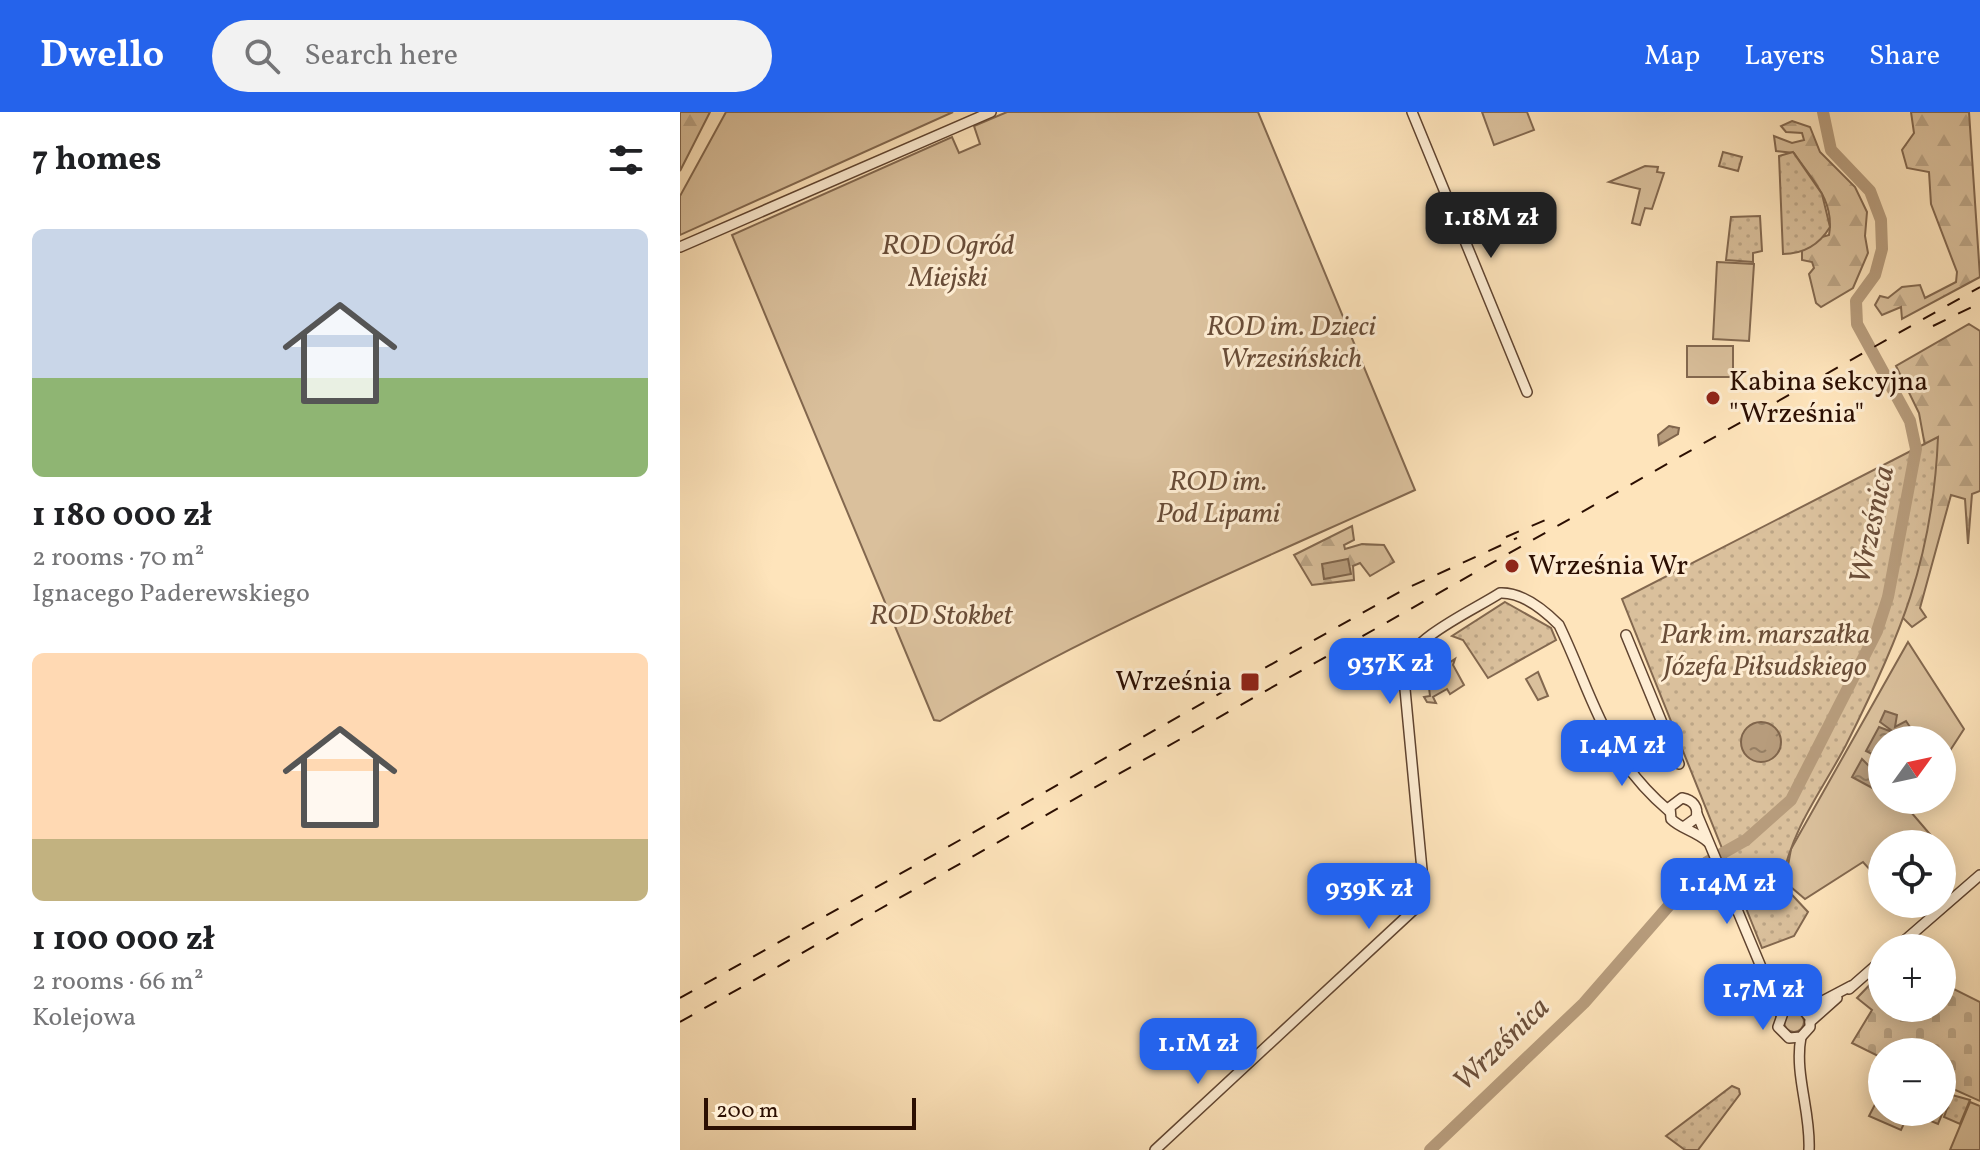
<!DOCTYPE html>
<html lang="en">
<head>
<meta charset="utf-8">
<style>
  body { margin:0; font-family:Vollkorn,serif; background:#f2f2f2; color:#202124; height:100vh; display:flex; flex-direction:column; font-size:30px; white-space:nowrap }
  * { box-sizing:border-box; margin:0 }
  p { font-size:26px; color:#757577 }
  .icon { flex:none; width:44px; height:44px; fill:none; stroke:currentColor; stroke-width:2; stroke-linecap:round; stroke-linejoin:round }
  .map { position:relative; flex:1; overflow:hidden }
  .sheet { display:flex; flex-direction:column; background:#fff; width:680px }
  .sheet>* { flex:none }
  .needle { width:52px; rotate:57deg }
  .fabs { position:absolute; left:1188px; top:614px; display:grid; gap:16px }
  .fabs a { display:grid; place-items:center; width:88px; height:88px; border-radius:50%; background:#fff; box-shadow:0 4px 20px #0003; font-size:40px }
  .scale { position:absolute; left:24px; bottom:20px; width:212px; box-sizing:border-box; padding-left:8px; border:4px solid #2c0f02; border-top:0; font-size:22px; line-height:28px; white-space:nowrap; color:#2c0f02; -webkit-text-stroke:6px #feedd3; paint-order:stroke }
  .price { position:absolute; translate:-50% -68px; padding:0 18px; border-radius:16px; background:#2563eb; color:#fff; font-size:26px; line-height:52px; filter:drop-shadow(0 2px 4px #0008) }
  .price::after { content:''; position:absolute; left:50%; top:48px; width:24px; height:18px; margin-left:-12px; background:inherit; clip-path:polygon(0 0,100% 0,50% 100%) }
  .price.current { background:#222; color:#fff }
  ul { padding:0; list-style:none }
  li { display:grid; align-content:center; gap:16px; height:424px; padding:0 32px }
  li span { display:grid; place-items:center; height:248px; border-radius:12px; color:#555 }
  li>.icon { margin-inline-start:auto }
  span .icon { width:144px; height:144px; fill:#fffc; stroke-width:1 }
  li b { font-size:34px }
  h2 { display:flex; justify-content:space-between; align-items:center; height:96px; padding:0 32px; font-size:34px }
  header { display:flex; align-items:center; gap:48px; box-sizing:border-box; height:112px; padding:0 40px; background:#2563eb; color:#fff }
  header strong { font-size:38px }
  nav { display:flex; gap:44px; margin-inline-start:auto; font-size:28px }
  .search { width:560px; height:72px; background:#f2f2f2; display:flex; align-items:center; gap:20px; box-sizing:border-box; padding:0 28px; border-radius:44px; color:#757577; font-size:30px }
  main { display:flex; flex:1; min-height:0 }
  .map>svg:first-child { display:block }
  .green { fill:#dac09c; stroke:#83684f; stroke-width:2 }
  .forest { fill:url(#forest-firs); stroke:#83684f; stroke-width:2 }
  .cemetery { fill:url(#cemetery-stones); stroke:#83684f; stroke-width:2 }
  .park { fill:url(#park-dots); stroke:#83684f; stroke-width:2 }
  .water { fill:url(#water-ripples); stroke:#7f644b; stroke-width:2 }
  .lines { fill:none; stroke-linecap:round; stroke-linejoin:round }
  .river { stroke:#b79c7c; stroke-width:12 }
  .tertiary-casing { stroke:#604430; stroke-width:12 }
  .tertiary { stroke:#feedd3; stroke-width:9 }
  .rail { stroke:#2c0f02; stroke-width:2; stroke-dasharray:14 14; stroke-linecap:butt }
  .poi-dot { fill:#8f2418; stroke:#feedd3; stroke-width:3 }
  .labels { text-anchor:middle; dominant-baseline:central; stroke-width:6; stroke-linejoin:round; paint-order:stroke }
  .park-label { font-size:28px; font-style:italic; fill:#694d38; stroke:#feedd3 }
  .poi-label { font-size:28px; fill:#2c0f02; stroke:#feedd3; text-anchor:start }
  .water-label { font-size:30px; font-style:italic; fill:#6b4e39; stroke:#feedd3 }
</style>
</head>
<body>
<header>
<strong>Dwello</strong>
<div class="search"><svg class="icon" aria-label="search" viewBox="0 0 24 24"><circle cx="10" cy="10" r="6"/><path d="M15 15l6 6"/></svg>Search here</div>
<nav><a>Map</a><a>Layers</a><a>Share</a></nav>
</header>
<main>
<section class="sheet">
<h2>7 homes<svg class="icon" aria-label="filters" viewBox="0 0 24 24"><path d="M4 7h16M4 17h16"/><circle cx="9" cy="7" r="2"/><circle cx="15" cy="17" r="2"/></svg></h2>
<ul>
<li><span style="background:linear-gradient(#c9d6e8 60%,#8fb573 0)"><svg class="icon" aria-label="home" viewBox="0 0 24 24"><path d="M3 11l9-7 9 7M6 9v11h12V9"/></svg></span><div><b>1 180 000 zł</b><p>2 rooms · 70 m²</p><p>Ignacego Paderewskiego</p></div></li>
<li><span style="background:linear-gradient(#ffd9b3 75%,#c2b280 0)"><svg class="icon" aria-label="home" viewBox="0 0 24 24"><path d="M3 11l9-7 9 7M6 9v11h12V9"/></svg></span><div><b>1 100 000 zł</b><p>2 rooms · 66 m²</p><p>Kolejowa</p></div></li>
</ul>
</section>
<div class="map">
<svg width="1300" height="1038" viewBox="0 0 1300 1038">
  <defs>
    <pattern id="forest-firs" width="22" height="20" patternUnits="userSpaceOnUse" patternTransform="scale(2)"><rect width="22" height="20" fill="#dac09c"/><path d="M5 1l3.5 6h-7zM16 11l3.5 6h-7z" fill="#bba485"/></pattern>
    <pattern id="cemetery-stones" width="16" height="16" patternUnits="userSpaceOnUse" patternTransform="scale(2)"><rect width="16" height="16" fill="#dac09c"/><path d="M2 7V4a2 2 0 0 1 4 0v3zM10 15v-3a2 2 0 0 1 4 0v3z" fill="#bba485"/></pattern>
    <pattern id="park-dots" width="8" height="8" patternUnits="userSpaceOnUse" patternTransform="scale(2)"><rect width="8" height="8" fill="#dac09c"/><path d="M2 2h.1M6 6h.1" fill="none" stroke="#bba485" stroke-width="1.8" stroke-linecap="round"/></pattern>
    <pattern id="water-ripples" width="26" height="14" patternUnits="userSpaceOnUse" patternTransform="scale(2)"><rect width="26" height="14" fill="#b79c7c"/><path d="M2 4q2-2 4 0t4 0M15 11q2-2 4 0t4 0" fill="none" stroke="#957e63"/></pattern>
  </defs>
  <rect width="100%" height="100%" fill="#fee4bb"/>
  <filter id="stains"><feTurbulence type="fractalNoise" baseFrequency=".0025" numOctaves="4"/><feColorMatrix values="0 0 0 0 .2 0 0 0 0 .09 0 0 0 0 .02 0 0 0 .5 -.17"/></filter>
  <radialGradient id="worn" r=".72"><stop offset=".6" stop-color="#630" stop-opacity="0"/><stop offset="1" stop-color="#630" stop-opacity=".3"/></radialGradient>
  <!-- green -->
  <g class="green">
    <path d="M46 0H273L0 123V84Z"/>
    <path d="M327 0H578L735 378C574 451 412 518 260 609L254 608 52 123 272 25 279 41 300 32 294 14Z"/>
    <path d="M802 0H847L854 18 814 33Z"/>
    <path d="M965 54 978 55 977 60 984 61 972 97 965 96 960 113 952 111 960 77 929 70Z"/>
    <path d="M1037 150 1074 152 1069 229 1033 227Z"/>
    <rect x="1007" y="234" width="46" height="31"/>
    <path d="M1228 530 1284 617 1262 651V628H1202V688H1238L1230 699 1254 727 1248 732H1202V771L1183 750 1125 787 1105 770 1111 737Z"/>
    <path d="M775 547 773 553 784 573 770 582 767 577 753 585 756 591 747 590 744 585 750 584 748 568H743Z"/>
    <path d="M858 560 868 584 858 588 846 567Z"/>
    <circle cx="1114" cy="910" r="10"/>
    <path d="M1202 979V1000L1229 1001 1221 1018 1189 1004Z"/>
    <path d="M1262 979 1270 983 1258 1012 1229 1000H1262Z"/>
    <path d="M1290 990 1300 994V1038H1270Z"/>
  </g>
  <!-- forest -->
  <g class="forest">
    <path d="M0 0H30L0 59Z"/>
    <path d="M1231 0H1289L1300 165 1222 207 1221 195 1202 203 1195 193 1200 184 1208 186 1222 175 1240 173 1245 186 1276 170 1277 160 1251 92 1249 60 1227 56 1222 38 1234 21Z"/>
    <path d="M1112 9 1130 15 1140 40 1175 75 1187 100 1185 124 1188 141 1173 176 1141 195 1136 191 1129 162 1134 156 1132 150 1122 148V131L1149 123C1155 88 1132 68 1114 41L1096 39 1094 24 1112 31 1124 28 1122 21 1106 20 1101 14Z"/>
    <path d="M1289 212 1300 219V379L1292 382 1288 432 1285 387 1271 383 1240 496 1246 505 1232 515 1222 505 1247 345 1239 301 1216 254Z"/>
    <path d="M672 414 674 428 664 433 665 437 682 432 704 433 714 450 690 464 680 451 673 454 674 468 632 473 614 443Z"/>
  </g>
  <!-- cemetery -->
  <path class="cemetery" d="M1202 860V896H1262V871L1300 890V989L1262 972V940H1202V946L1172 931 1192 898 1177 886Z"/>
  <!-- park -->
  <g class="park">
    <path d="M1043 40 1062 45 1058 59 1039 54Z"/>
    <path d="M1113 40 1142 82 1150 115C1139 133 1124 142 1103 142L1099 44Z"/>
    <path d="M1080 104 1082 139 1073 141V150L1046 148 1051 105Z"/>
    <path d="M1258 325C1253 447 1220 526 1166 633 1139 684 1114 712 1101 771L1128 800 1114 824 1082 836 942 487Z"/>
    <path d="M825 490 871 516 876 528 808 566 783 528 772 524Z"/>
    <path d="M1052 974 1059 977 1060 982 1018 1038H1005L986 1024Z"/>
    <path d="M1272 983 1290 988 1280 1012 1264 1005Z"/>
  </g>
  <!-- water -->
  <g class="water">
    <path d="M989 314 999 316 998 322 979 333 978 323Z"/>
    <path d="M668 447 671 462 644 467 642 452Z"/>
    <path d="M1205 599 1217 603 1215 615 1226 609 1232 618 1227 628H1202V647L1186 639 1199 615 1215 621 1200 610Z"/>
    <circle cx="1081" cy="630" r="20"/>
    <path d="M1182 647 1190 655 1192 651 1202 658 1196 678 1172 665Z"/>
  </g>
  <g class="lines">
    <!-- river -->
    <path class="river" d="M750 1038 904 891 1027 750 1066 728 1111 688 1197 519 1208 485 1236 337 1230 309 1177 212 1176 189 1195 163 1202 137 1201 108 1190 79 1151 38 1143 0"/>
    <!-- tertiary casing -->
    <g class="tertiary-casing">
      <g id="tertiary">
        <path d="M732 0 847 280"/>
        <path d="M0 135 311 0"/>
        <path d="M946 523 999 652"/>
        <path d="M1017 702 1084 862 1112 894"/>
        <path d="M1005 714 1016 706C1019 695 1013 688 1002 686L990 695 991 707C1001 717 1016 719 1028 730"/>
        <path d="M1216 836 1300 763"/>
        <path d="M1089 875 1100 901"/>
        <path d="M1169 877 1202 848"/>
        <path d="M1121 895 1130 906V915L1121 925 1109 926 1098 915 1104 898 1135 893 1171 874"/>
        <path d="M1130 910 1157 886"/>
        <path d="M1121 925C1114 962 1131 1000 1129 1038"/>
        <path d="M475 1038 739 793 744 779 723 556C732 525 794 498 820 481 842 480 864 498 879 513 914 586 923 643 989 699"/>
      </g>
    </g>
    <!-- tertiary -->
    <use href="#tertiary" class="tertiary"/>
    <!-- rail -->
    <g class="rail">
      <path d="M1253 214 1300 191"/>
      <path d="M826 425 877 403"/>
      <path d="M0 886 723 478 837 426"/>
      <path d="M0 910 1300 175"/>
    </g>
  </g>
  <!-- markers -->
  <g class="poi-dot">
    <circle cx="1033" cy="286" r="8"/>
    <circle cx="832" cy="454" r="8"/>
    <rect x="560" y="560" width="20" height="20" rx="4"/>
  </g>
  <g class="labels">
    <!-- park labels -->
    <g class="park-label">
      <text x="268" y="134">ROD Ogród<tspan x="268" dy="32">Miejski</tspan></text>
      <text x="611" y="215">ROD im. Dzieci<tspan x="611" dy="32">Wrzesińskich</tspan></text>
      <text x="538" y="370">ROD im.<tspan x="538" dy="32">Pod Lipami</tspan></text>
      <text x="261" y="504">ROD Stokbet</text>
      <text x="1085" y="523">Park im. marszałka<tspan x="1085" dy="32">Józefa Piłsudskiego</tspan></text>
    </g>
    <!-- poi labels -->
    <g class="poi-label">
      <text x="1049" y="270">Kabina sekcyjna<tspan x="1049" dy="32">"Września"</tspan></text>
      <text x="848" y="454">Września Wr</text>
      <text x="552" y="570" text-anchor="end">Września</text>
    </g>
    <!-- water labels -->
    <g class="water-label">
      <text transform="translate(1193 413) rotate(-78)">Wrześnica</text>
      <text transform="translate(822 933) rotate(-44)">Wrześnica</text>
    </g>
  </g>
  <rect width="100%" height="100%" filter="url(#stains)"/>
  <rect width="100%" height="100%" fill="url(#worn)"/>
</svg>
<div class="fabs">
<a><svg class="needle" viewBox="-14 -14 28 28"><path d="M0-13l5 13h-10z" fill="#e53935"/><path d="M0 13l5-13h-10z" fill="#757577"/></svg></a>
<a><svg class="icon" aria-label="locate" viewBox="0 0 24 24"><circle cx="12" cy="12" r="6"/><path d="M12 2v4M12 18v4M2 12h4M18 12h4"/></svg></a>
<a>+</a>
<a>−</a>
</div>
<div class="scale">200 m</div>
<b class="price current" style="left:811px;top:148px">1.18M zł</b>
<b class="price" style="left:710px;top:594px">937K zł</b>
<b class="price" style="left:942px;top:676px">1.4M zł</b>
<b class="price" style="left:1047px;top:814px">1.14M zł</b>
<b class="price" style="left:689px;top:819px">939K zł</b>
<b class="price" style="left:1083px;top:920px">1.7M zł</b>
<b class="price" style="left:518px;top:974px">1.1M zł</b>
</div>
</main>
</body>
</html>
